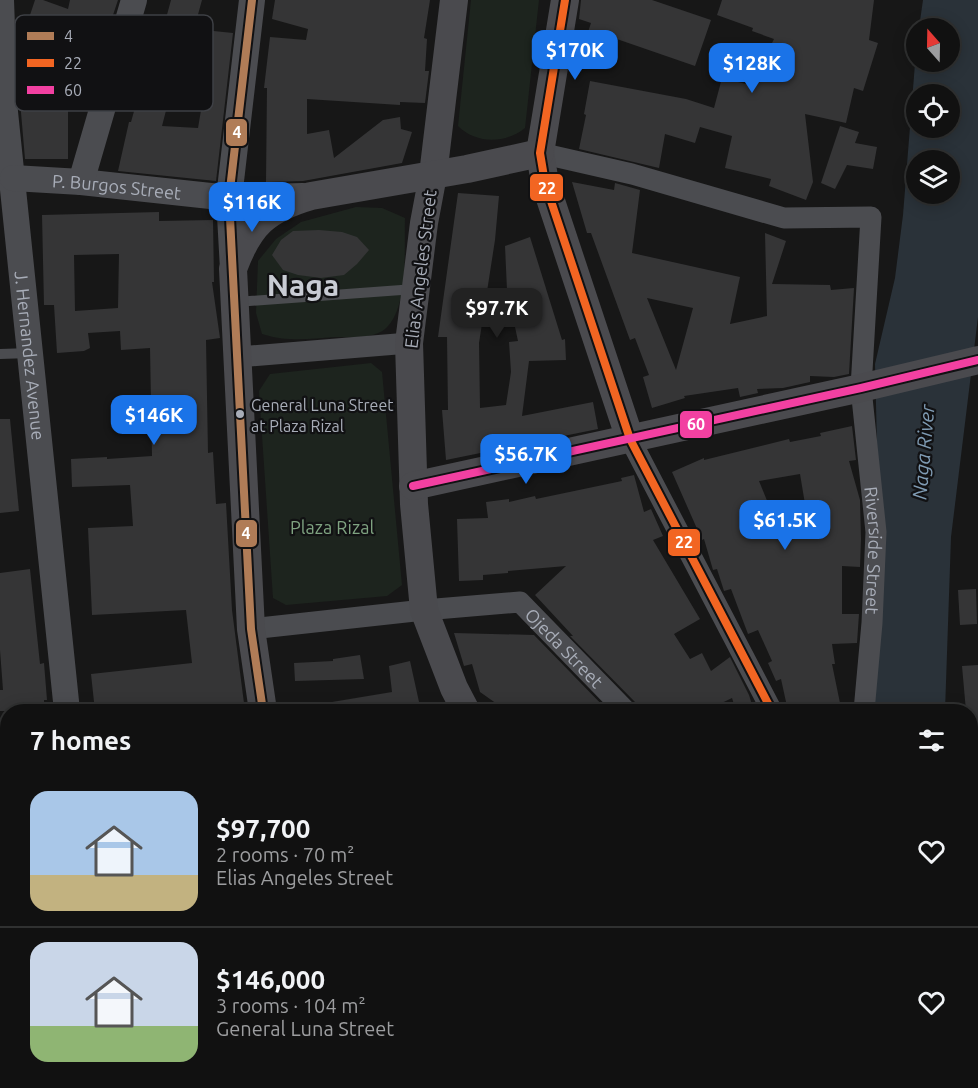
<!DOCTYPE html>
<html lang="en">
<head>
<meta charset="utf-8">
<style>
  body { margin:0; font-family:Ubuntu,sans-serif; background:#1e1f1f; color:#f1f3f6; height:100vh; display:flex; flex-direction:column; font-size:22px; white-space:nowrap }
  * { box-sizing:border-box; margin:0 }
  p { font-size:20px; color:#9c9d9f }
  .icon { flex:none; width:33px; height:33px; fill:none; stroke:currentColor; stroke-width:2; stroke-linecap:round; stroke-linejoin:round }
  .map { position:relative; flex:1; overflow:hidden }
  .panel { position:absolute; left:0px; top:704px; width:978px; height:386px; display:flex; flex-direction:column; background:#111; border-radius:24px 24px 0 0; box-shadow:0 3px 15px #0003,0 0 0 2px #303131 }
  .panel>* { flex:none }
  .needle { width:39px; rotate:340deg }
  .tools { position:absolute; left:906px; top:18px; display:grid; gap:12px }
  .tools a { display:grid; place-items:center; width:54px; height:54px; border-radius:50%; background:#111; box-shadow:0 3px 15px #0003,0 0 0 2px #303131; font-size:30px }
  .price { position:absolute; translate:-50% -51px; padding:0 14px; border-radius:12px; background:#1a73e8; color:#fff; font-size:20px; line-height:39px; filter:drop-shadow(0 2px 3px #0008) }
  .price::after { content:''; position:absolute; left:50%; top:36px; width:18px; height:14px; margin-left:-9px; background:inherit; clip-path:polygon(0 0,100% 0,50% 100%) }
  .price.active { background:#222; color:#fff }
  ul { padding:0; list-style:none }
  li { display:flex; align-items:center; gap:18px; height:150px; padding:0 30px }
  li+li { border-top:2px solid #303131 }
  li span { display:grid; place-items:center; flex:none; width:168px; height:120px; border-radius:18px; color:#555 }
  li>.icon { margin-inline-start:auto }
  span .icon { width:72px; height:72px; fill:#fffc; stroke-width:1 }
  li b { font-size:26px }
  h2 { display:flex; justify-content:space-between; align-items:center; height:72px; padding:0 30px; font-size:26px }
  .map>svg:first-child { display:block }
  .green { fill:#1d241e }
  .water { fill:#2a3239; fill-rule:evenodd }
  .building { fill:#353536; fill-rule:evenodd }
  .lines { fill:none; stroke-linecap:round; stroke-linejoin:round }
  .path { stroke:#4d4e52; stroke-width:3; stroke-dasharray:3 4.5; stroke-linecap:butt }
  .service { stroke:#4b4c50; stroke-width:10 }
  .minor { stroke:#4b4c50; stroke-width:21 }
  .tertiary { stroke:#4b4c50; stroke-width:26 }
  .secondary { stroke:#4a4a4e; stroke-width:28 }
  .bus-1-casing { stroke:#111113; stroke-width:12 }
  .bus-2-casing { stroke:#111113; stroke-width:12 }
  .bus-3-casing { stroke:#111113; stroke-width:12 }
  .bus-1 { stroke:#b07c57; stroke-width:8 }
  .bus-2 { stroke:#f26522; stroke-width:8 }
  .bus-3 { stroke:#f240a1; stroke-width:8 }
  .bus-dot { fill:#a8adb8; stroke:#111113; stroke-width:2 }
  .labels { text-anchor:middle; dominant-baseline:central; stroke-width:4.5; stroke-linejoin:round; paint-order:stroke }
  .bus-label { font-size:16px; fill:#a8adb8; stroke:#111113; text-anchor:start }
  .street-label { font-size:18px; fill:#a8adb8; stroke:#111113 }
  .park-label { font-size:18px; fill:#7fa381; stroke:#111113 }
  .water-label { font-size:20px; font-style:italic; fill:#7f9bb3; stroke:#111113 }
  .town-label { font-size:30px; font-weight:bold; fill:#c9ccd4; stroke:#111113 }
  .key { fill:#111113; stroke:#3e4045; stroke-width:1.5 }
  .key-label { font-size:16px; fill:#a8adb8 }
  .line-badge { stroke:#111113; stroke-width:2 }
  .badge-label { font-size:16px; text-anchor:middle; font-weight:bold; fill:#fff }
</style>
</head>
<body>
<div class="map">
<svg width="978" height="1088" viewBox="0 0 978 1088">
  <rect width="100%" height="100%" fill="#171717"/>
  <!-- green -->
  <g class="green">
    <path d="M471 0H539L525 128C505 144 476 144 458 126Z"/>
    <path d="M356 207 382 208 405 218C404 248 409 309 385 329 373 339 350 337 335 337 309 339 287 342 262 334L256 313 258 261 276 239 301 222Z"/>
    <path d="M371 363 382 372 402 585 387 596 286 605 273 598 259 391 270 374Z"/>
  </g>
  <!-- water -->
  <g class="water">
    <path d="M923 0H978V317L951 537 945 711H873L881 607 875 364 895 278 903 215 916 51V62H950V28H919ZM916 94H950V128H916ZM916 160H950V194H916Z"/>
    <path d="M782 1082H873L869 1088H779Z"/>
  </g>
  <!-- building -->
  <g class="building">
    <path d="M35 0H43L68 9 70 0H118L112 18H110L89 64 68 57V159H25L19 89H33L34 46 21 42Z"/>
    <path d="M171 0H202L194 29 233 33 216 181 118 171 129 122H131L147 65 153 66ZM176 72 207 75 198 128 162 126Z"/>
    <path d="M275 0H430L424 38 427 39 425 71H429L425 103 400 102V105L307 99V134L329 130 334 158 383 120 400 117 401 129 412 132 402 163 303 181 266 182 267 88H264L270 37 306 40 308 29 272 19Z"/>
    <path d="M581 0H652L711 20 695 66 611 37 608 46 586 38 591 23 579 19Z"/>
    <path d="M722 0H874L869 40 878 43 863 91 854 88 846 123 805 114 813 182 806 200 769 186 771 179 725 168 732 136 700 127 695 143 665 134 659 168 579 149 586 115 584 114 590 81 686 99 714 108 722 78 750 85 752 76 755 77 774 39 752 31 753 28 717 15Z"/>
    <path d="M840 126 859 132 855 143 877 147 873 169 847 165 835 189 821 183Z"/>
    <path d="M572 182 614 190 615 183 640 190 632 253 740 277 730 324 767 316 765 233 786 241 772 284 830 285 831 290 854 288 849 374 834 377 810 376V382L783 388 757 389 758 393 740 397 738 388 684 396 685 398 652 408 643 377 649 375 635 338 630 340 591 233H587ZM647 298 693 308 676 370Z"/>
    <path d="M458 193 499 196 495 240 479 343 480 408 506 405 511 372 509 342 518 341 507 290 505 246 530 237 562 340 565 339 566 360 529 361 522 416 593 402 598 429 446 460 442 410H448L447 337H438Z"/>
    <path d="M159 212V221L213 220 214 282H212L220 338 206 340 208 453 213 452 216 504 226 503 232 610 245 711H95L91 674 192 663 186 610 92 615 88 528 133 526 130 485 72 487 71 459 107 457V459L152 456 150 348 121 350 120 331 88 333 90 348 84 351 57 353 54 305H44L42 215ZM119 254 118 308 75 311 74 255Z"/>
    <path d="M319 230 342 232 357 237 369 250 357 264 344 275 321 278 298 275 283 270 272 255 281 240 293 231Z"/>
    <path d="M0 419H10L19 511 0 513Z"/>
    <path d="M852 426 856 460 849 461 860 500 861 539 860 567 842 566V614H859L857 643 832 644 835 664H832L841 708 825 711H788L781 679 776 681 768 663 772 661 758 630 748 634 731 589 724 591 717 569 713 570 704 539 702 540 672 472 704 458V460L789 439 790 442 821 436 820 433ZM800 474 809 528 781 535 759 481Z"/>
    <path d="M634 475 644 512 651 509 663 536 653 540 700 619 674 634 690 659 702 653 711 671 730 657 749 695 754 711H736L732 698 705 711H638L635 702 570 636H573L535 595 566 566 508 571V573L483 575V580L459 581 457 519 488 518 486 502 509 499V502L535 496 536 499 622 481 621 478Z"/>
    <path d="M30 569 40 664 44 663 47 700H44V711H0V690H3L0 650V573Z"/>
    <path d="M976 589 977 624 960 625 958 590Z"/>
    <path d="M454 633 534 635 608 711H507L480 692 472 664 464 666Z"/>
    <path d="M360 655 364 679 295 681 294 663 333 661V659Z"/>
    <path d="M410 661 421 711H327L326 703 392 692 389 666Z"/>
    <path d="M978 665V730H970V711H966L962 666Z"/>
  </g>
  <g class="lines">
    <!-- path -->
    <path class="path" d="M0 1068 8 1067"/>
    <!-- service -->
    <g class="service">
      <path d="M236 302 415 289"/>
      <path d="M0 354 30 353"/>
    </g>
    <!-- minor -->
    <g class="minor">
      <path id="s1" d="M540 153 632 174 784 218 871 217 861 388 876 532 872 623 864 711"/>
      <path d="M238 357 409 343"/>
      <path d="M630 439 772 711"/>
      <path id="s2" d="M251 629 424 610 520 602 626 711"/>
      <path d="M970 1000 978 982"/>
      <path d="M566 1082 570 1088"/>
      <path d="M768 1088 772 1082"/>
      <path d="M934 1088 936 1082"/>
    </g>
    <!-- tertiary -->
    <g class="tertiary">
      <path id="s3" d="M1 0 5 112 67 711"/>
      <path id="s4" d="M13 178 81 182 229 198 303 196"/>
      <path d="M81 182 134 0"/>
      <path d="M233 269 229 198 252 0"/>
      <path d="M110 1082V1088"/>
    </g>
    <!-- secondary -->
    <g class="secondary">
      <path d="M454 0 433 175 424 223 409 343 414 504 424 610 454 688 466 711"/>
      <path d="M565 0 540 153 545 183 630 439"/>
      <path d="M413 486 861 388 978 360"/>
      <path d="M263 711 251 629 233 269C249 225 266 209 311 196L467 169 540 153"/>
      <path d="M0 808 8 807"/>
      <path d="M322 1082 324 1088"/>
      <path d="M503 1088 515 1082"/>
    </g>
    <!-- bus-1 casing -->
    <g class="bus-1-casing">
      <path id="bus-1" d="M252 0 229 198 251 629 263 711"/>
    </g>
    <!-- bus-2 casing -->
    <g class="bus-2-casing">
      <path id="bus-2" d="M565 0 540 153 545 183 630 439 772 711"/>
    </g>
    <!-- bus-3 casing -->
    <g class="bus-3-casing">
      <path id="bus-3" d="M413 486 861 388 978 360"/>
    </g>
    <!-- bus-1 -->
    <use href="#bus-1" class="bus-1"/>
    <!-- bus-2 -->
    <use href="#bus-2" class="bus-2"/>
    <!-- bus-3 -->
    <use href="#bus-3" class="bus-3"/>
  </g>
  <!-- markers -->
  <circle class="bus-dot" cx="240" cy="414" r="5"/>
  <g class="labels">
    <!-- bus labels -->
    <g class="bus-label">
      <text x="251" y="405">General Luna Street<tspan x="251" dy="21">at Plaza Rizal</tspan></text>
    </g>
    <!-- street labels -->
    <g class="street-label">
      <text stroke="none"><textPath href="#s4" startOffset="104">P. Burgos Street</textPath></text>
      <text transform="translate(420 269) rotate(-83)">Elias Angeles Street</text>
      <text stroke="none"><textPath href="#s3" startOffset="357">J. Hernandez Avenue</textPath></text>
      <text stroke="none"><textPath href="#s1" startOffset="674">Riverside Street</textPath></text>
      <text stroke="none"><textPath href="#s2" startOffset="334">Ojeda Street</textPath></text>
    </g>
    <!-- park labels -->
    <g class="park-label">
      <text x="332" y="527">Plaza Rizal</text>
    </g>
    <!-- water labels -->
    <g class="water-label">
      <text transform="translate(923 452) rotate(-85)">Naga River</text>
    </g>
    <!-- town labels -->
    <g class="town-label">
      <text x="303" y="285">Naga</text>
    </g>
  </g>
  <!-- legend -->
  <rect x="15" y="15" width="198" height="96" rx="9" class="key"/>
  <rect x="27" y="32" width="27" height="8" fill="#b07c57"/>
  <rect x="27" y="59" width="27" height="8" fill="#f26522"/>
  <rect x="27" y="86" width="27" height="8" fill="#f240a1"/>
  <g class="key-label">
    <text x="64" y="42">4</text>
    <text x="64" y="69">22</text>
    <text x="64" y="96">60</text>
  </g>
  <g class="line-badge">
    <rect x="225" y="118" width="23" height="29" rx="6" fill="#b07c57"/>
    <rect x="529" y="173" width="35" height="29" rx="6" fill="#f26522"/>
    <rect x="679" y="410" width="34" height="29" rx="6" fill="#f240a1"/>
    <rect x="235" y="519" width="23" height="29" rx="6" fill="#b07c57"/>
    <rect x="667" y="528" width="34" height="29" rx="6" fill="#f26522"/>
  </g>
  <g class="badge-label">
    <text x="237" y="138">4</text>
    <text x="547" y="194">22</text>
    <text x="696" y="430">60</text>
    <text x="246" y="539">4</text>
    <text x="684" y="548">22</text>
  </g>
</svg>
<div class="tools">
<a><svg class="needle" viewBox="-14 -14 28 28"><path d="M0-13l5 13h-10z" fill="#e53935"/><path d="M0 13l5-13h-10z" fill="#9c9d9f"/></svg></a>
<a><svg class="icon" aria-label="locate" viewBox="0 0 24 24"><circle cx="12" cy="12" r="6"/><path d="M12 2v4M12 18v4M2 12h4M18 12h4"/></svg></a>
<a><svg class="icon" aria-label="layers" viewBox="0 0 24 24"><path d="M12 4l9 5-9 5-9-5zM3 14l9 5 9-5"/></svg></a>
</div>
<b class="price" style="left:575px;top:81px">$170K</b>
<b class="price" style="left:752px;top:94px">$128K</b>
<b class="price" style="left:252px;top:233px">$116K</b>
<b class="price active" style="left:497px;top:339px">$97.7K</b>
<b class="price" style="left:154px;top:446px">$146K</b>
<b class="price" style="left:526px;top:485px">$56.7K</b>
<b class="price" style="left:785px;top:551px">$61.5K</b>
<section class="panel">
<h2>7 homes<svg class="icon" aria-label="filters" viewBox="0 0 24 24"><path d="M4 7h16M4 17h16"/><circle cx="9" cy="7" r="2"/><circle cx="15" cy="17" r="2"/></svg></h2>
<ul>
<li><span style="background:linear-gradient(#a9c7e8 70%,#c2b280 0)"><svg class="icon" aria-label="home" viewBox="0 0 24 24"><path d="M3 11l9-7 9 7M6 9v11h12V9"/></svg></span><div><b>$97,700</b><p>2 rooms · 70 m²</p><p>Elias Angeles Street</p></div><svg class="icon" aria-label="heart" viewBox="0 0 24 24"><path d="M12 20l-8-8c-3-5 5-10 8-4 3-6 11-1 8 4z"/></svg></li>
<li><span style="background:linear-gradient(#c9d6e8 70%,#8fb573 0)"><svg class="icon" aria-label="home" viewBox="0 0 24 24"><path d="M3 11l9-7 9 7M6 9v11h12V9"/></svg></span><div><b>$146,000</b><p>3 rooms · 104 m²</p><p>General Luna Street</p></div><svg class="icon" aria-label="heart" viewBox="0 0 24 24"><path d="M12 20l-8-8c-3-5 5-10 8-4 3-6 11-1 8 4z"/></svg></li>
</ul>
</section>
</div>
</body>
</html>
